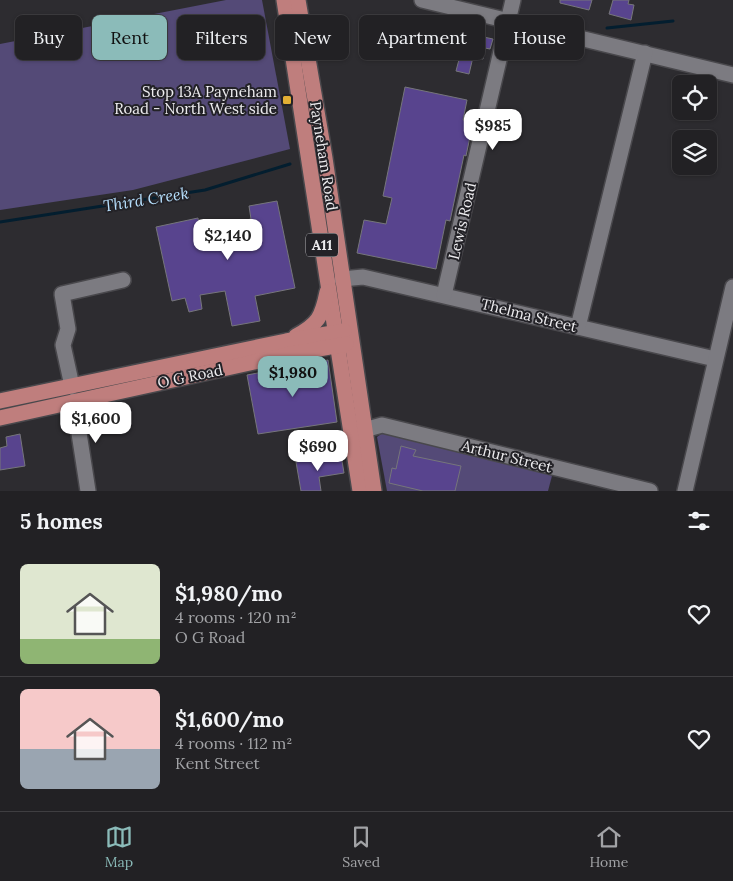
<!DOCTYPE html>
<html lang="en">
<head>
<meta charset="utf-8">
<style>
  body { margin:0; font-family:Lora,serif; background:#2e2e31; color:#f1f3f6; height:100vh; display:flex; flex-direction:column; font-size:19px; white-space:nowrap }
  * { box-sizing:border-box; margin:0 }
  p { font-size:16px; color:#a2a3a6 }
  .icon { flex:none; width:28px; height:28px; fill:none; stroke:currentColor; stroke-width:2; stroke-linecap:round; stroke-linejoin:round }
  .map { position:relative; height:491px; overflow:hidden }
  .panel { display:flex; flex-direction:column; background:#222124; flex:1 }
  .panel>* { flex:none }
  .top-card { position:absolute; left:15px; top:15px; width:704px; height:45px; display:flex; gap:10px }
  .tools { position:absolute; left:672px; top:75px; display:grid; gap:10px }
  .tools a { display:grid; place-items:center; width:45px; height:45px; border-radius:8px; background:#222124; box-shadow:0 1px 4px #0004,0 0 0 1px #3f3e41; font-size:25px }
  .price { position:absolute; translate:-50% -42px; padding:0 11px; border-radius:10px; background:#fff; color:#222; font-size:16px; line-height:32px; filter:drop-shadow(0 1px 2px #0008) }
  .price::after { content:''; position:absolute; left:50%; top:30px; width:15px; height:11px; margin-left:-8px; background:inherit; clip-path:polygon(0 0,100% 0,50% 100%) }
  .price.on { background:#8bbbb9; color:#111 }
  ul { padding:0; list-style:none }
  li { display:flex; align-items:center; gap:15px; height:125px; padding:0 20px }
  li+li { border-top:1px solid #3f3e41 }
  li span { display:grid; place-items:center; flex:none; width:140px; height:100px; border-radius:8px; color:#555 }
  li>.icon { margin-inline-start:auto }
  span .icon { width:60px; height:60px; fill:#fffc; stroke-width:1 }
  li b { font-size:21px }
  h2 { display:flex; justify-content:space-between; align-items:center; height:60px; padding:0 20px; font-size:21px }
  .pill { padding:0 18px; border-radius:8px; background:#222124; box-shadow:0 1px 4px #0004,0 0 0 1px #3f3e41; font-size:18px; line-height:45px }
  .pill.on { background:#8bbbb9; color:#111 }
  .tab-bar { display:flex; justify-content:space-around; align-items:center; height:70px; border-top:1px solid #3f3e41; background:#222124; font-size:14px; color:#a2a3a6 }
  .tab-bar a { display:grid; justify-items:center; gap:2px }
  .tab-bar .on { color:#8bbbb9 }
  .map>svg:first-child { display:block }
  .green { fill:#544a77 }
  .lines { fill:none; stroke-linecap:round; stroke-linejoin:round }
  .stream { stroke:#031e2f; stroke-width:3 }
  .building { fill:#58448e; stroke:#76767b }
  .minor-casing { stroke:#49484c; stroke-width:18 }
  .major-casing { stroke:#49484c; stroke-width:18 }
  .minor { stroke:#7c7b81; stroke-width:15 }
  .major { stroke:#bf7e7d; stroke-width:15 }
  .poi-dot { fill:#e2af34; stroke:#232227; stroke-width:2 }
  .labels { text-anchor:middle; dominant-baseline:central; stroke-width:4; stroke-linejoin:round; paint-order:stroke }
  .shield { fill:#232227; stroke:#b0afb3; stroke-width:1 }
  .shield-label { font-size:14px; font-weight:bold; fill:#edecef }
  .poi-label { font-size:15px; fill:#edecef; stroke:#232227; text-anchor:end }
  .street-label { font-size:15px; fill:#edecef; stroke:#232227 }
  .water-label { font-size:16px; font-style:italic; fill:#b6dffd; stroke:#232227 }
</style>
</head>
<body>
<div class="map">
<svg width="733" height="491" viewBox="0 0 733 491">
  <rect width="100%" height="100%" fill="#2d2c30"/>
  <!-- green -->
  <g class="green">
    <path d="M226 0H262L290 149 133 190 0 210V44Z"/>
    <path d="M384 432 553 472 548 491H387L377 437Z"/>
  </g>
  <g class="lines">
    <!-- stream -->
    <g class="stream">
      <path d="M607 28 673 21"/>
      <path d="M0 222 205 190 290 164"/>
    </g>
  </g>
  <!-- building -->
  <g class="building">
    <path d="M560 0H592L589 10 560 3Z"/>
    <path d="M613 0H629L628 4 634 5 631 20 609 14Z"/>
    <path d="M467 29 480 32 479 36 493 39 490 49 485 48 483 59 473 57 469 74 456 71Z"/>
    <path d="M405 87 467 100 463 120 473 122 466 156 464 155 450 221 446 220 436 269 357 253 364 220 386 224 392 198 383 196Z"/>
    <path d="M277 201 295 288 255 296 260 321 232 326 225 291 200 295 202 309 189 312 185 298 172 301 156 227 198 218 200 230 251 219 249 206Z"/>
    <path d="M328 360 337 422 258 434 247 375Z"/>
    <path d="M20 434 25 466 0 470V448L7 446 6 437Z"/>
    <path d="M401 446 416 450 413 456 461 466 455 491H423L389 483 392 468 396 469Z"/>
    <path d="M341 455 344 473 319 477 321 491H301L296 462Z"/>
  </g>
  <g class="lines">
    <!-- minor casing -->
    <g class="minor-casing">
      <g id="minor">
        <path d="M422 0 733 75"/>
        <path d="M342 279 363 277 715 359"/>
        <path d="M444 295 513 0"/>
        <path d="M578 327 645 53"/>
        <path d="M72 386 63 345 68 329 62 294 123 280"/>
        <path d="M74 401 88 491"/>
        <path d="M364 430 382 425 650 491"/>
        <path d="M685 491 733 287"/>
      </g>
    </g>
    <!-- major casing -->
    <g class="major-casing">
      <g id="major">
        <path d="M284 0 360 491"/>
        <path d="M298 0 325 158 374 491"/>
        <path d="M296 336C318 324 322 317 327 292"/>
        <path d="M0 401 286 341 344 331"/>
        <path d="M0 418 286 355 346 344"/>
      </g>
    </g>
    <!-- minor -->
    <use href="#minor" class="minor"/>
    <!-- major -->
    <use href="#major" class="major"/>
  </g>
  <!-- markers -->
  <rect class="poi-dot" x="282" y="95" width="10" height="10" rx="2.5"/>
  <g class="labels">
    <!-- shield labels -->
    <rect class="shield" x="306" y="233.5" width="32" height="23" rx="4"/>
    <g class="shield-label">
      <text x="322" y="245">A11</text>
    </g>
    <!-- poi labels -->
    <g class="poi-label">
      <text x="277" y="91">Stop 13A Payneham<tspan x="277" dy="17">Road - North West side</tspan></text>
    </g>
    <!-- street labels -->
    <g class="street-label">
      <text transform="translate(324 156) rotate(81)">Payneham Road</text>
      <text transform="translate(462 221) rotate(-77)">Lewis Road</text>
      <text transform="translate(529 315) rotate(14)">Thelma Street</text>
      <text transform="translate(190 376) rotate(-12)">O G Road</text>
      <text transform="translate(507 456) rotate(14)">Arthur Street</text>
    </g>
    <!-- water labels -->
    <g class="water-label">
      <text transform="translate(146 199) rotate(-9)">Third Creek</text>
    </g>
  </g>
</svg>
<div class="tools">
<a><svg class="icon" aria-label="locate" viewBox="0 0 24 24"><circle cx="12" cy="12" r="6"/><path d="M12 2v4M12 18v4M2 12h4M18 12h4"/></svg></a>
<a><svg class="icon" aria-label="layers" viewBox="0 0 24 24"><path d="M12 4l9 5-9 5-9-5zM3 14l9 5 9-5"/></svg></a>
</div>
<b class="price" style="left:493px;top:151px">$985</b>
<b class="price" style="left:228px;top:261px">$2,140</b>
<b class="price on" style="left:293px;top:398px">$1,980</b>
<b class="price" style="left:96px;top:444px">$1,600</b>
<b class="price" style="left:318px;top:472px">$690</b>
<div class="top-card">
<a class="pill">Buy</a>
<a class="pill on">Rent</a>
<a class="pill">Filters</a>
<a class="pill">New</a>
<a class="pill">Apartment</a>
<a class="pill">House</a>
</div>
</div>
<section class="panel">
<h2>5 homes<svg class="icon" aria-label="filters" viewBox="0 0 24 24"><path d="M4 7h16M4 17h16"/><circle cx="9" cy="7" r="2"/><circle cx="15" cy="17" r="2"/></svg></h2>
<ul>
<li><span style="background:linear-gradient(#dfe7d0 75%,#8fb573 0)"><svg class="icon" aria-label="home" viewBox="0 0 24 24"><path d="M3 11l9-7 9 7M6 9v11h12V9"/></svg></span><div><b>$1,980/mo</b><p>4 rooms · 120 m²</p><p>O G Road</p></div><svg class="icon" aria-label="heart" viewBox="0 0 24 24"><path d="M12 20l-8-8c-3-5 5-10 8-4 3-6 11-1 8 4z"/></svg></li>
<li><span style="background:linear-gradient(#f6c9c9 60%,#9aa5b1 0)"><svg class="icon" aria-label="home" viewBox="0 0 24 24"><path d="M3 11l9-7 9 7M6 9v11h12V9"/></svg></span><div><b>$1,600/mo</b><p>4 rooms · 112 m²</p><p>Kent Street</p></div><svg class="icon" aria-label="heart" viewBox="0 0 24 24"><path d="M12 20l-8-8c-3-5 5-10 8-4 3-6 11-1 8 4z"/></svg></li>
</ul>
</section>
<nav class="tab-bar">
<a class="on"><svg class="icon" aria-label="map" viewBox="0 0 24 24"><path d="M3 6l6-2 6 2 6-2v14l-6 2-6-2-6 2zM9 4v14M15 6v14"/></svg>Map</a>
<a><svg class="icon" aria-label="saved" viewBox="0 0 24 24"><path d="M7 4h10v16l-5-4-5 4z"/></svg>Saved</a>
<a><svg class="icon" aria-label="home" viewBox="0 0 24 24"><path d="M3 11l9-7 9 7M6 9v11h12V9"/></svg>Home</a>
</nav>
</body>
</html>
